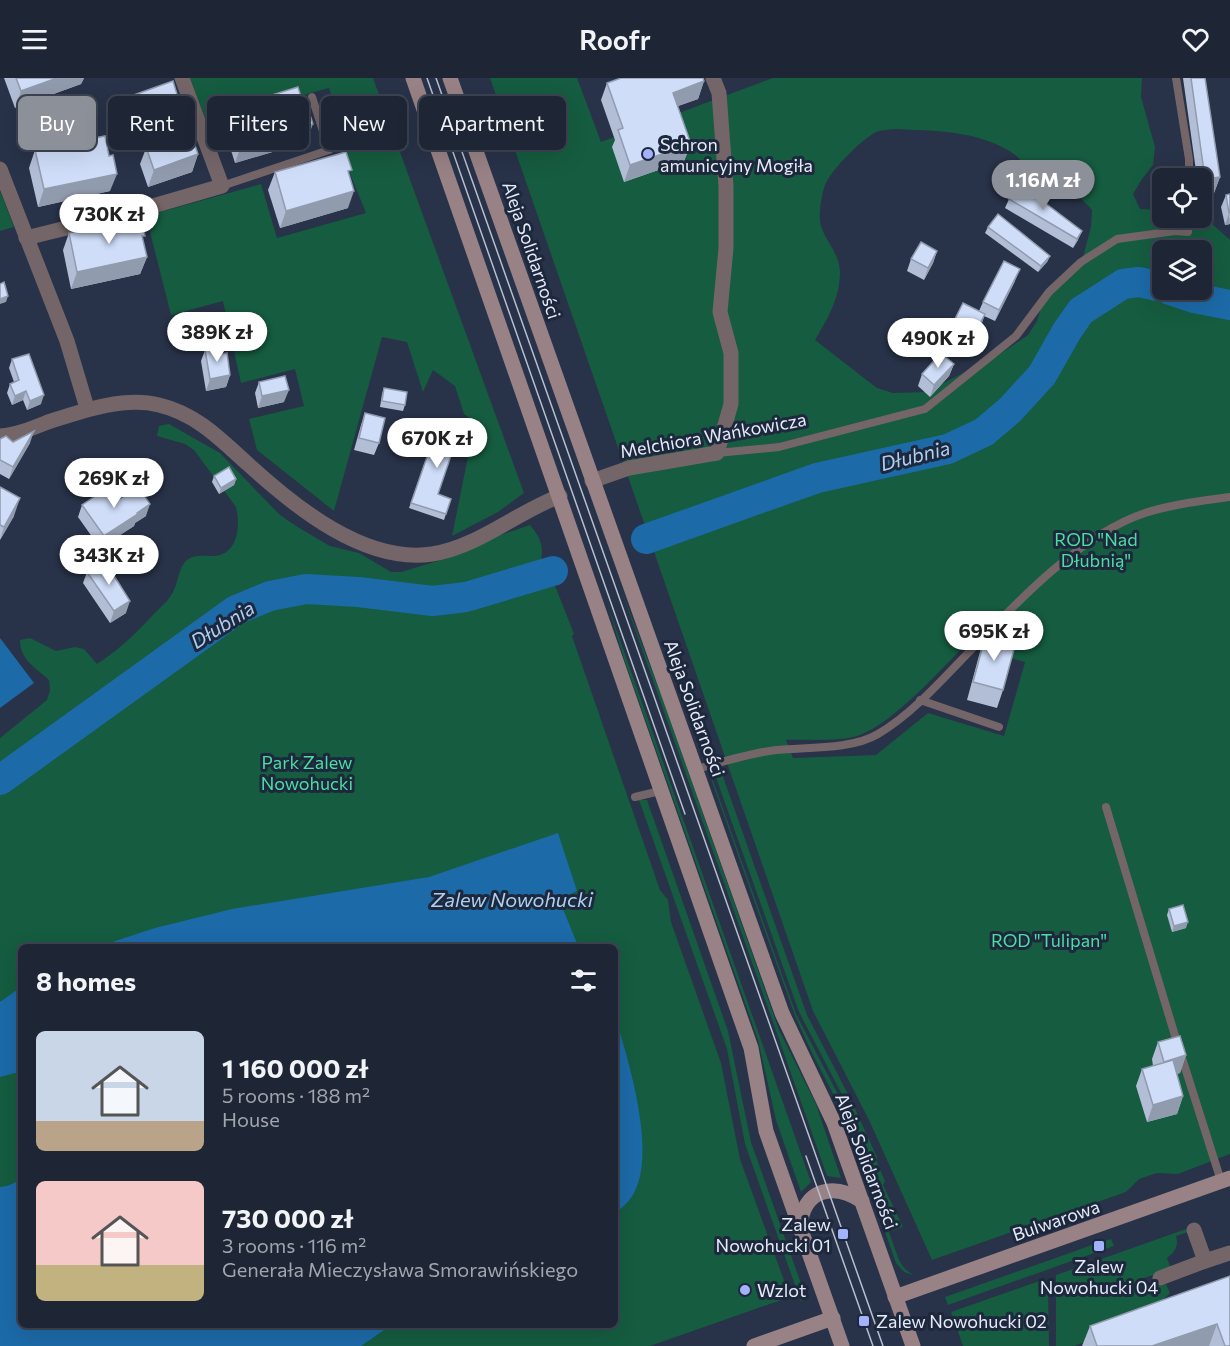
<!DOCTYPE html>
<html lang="en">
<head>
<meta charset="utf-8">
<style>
  body { margin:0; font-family:Commissioner,sans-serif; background:#262e3e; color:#f1f3f6; height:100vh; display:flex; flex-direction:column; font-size:22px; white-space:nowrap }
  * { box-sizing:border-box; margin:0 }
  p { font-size:20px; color:#a1a5ad }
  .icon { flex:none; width:33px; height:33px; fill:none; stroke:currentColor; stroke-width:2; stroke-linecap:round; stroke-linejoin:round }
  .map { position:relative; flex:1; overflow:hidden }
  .panel { position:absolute; left:18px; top:866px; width:600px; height:384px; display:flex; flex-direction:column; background:#1e2636; border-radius:9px; box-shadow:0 6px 24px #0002,0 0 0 2px #3c4351 }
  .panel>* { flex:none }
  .guide { position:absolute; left:18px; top:18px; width:600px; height:54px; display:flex; gap:12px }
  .tools { position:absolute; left:1152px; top:90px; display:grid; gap:12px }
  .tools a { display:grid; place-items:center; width:60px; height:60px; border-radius:9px; background:#1e2636; box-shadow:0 6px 24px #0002,0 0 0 2px #3c4351; font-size:30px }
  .price { position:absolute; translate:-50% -51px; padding:0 14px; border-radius:21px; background:#fff; color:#222; font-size:20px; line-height:39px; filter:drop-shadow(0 2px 3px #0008) }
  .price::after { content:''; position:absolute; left:50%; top:36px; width:18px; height:14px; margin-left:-9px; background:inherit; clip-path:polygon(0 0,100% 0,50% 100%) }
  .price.selected { background:#8c9099; color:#fff }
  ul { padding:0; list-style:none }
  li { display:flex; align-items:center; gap:18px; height:150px; padding:0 18px }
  li span { display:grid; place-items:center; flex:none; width:168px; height:120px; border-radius:9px; color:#555 }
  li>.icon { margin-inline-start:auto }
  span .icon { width:72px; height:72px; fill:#fffc; stroke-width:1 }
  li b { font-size:26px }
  h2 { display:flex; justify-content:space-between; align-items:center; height:72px; padding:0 18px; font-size:26px }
  .pill { padding:0 21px; border-radius:9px; background:#1e2636; box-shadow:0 6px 24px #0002,0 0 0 2px #3c4351; font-size:21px; line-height:54px }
  .pill.selected { background:#8c9099; color:#fff }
  header { display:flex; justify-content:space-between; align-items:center; height:78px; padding:0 18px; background:#1e2636; font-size:27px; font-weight:600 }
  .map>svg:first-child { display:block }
  .green { fill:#155c40; fill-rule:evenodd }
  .water { fill:#1c6aa8 }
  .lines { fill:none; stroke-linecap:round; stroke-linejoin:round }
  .river { stroke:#1c6aa8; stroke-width:30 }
  .lane { stroke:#746568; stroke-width:8 }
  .street { stroke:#746568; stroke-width:15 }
  .secondary { stroke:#988285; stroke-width:15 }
  .tram { stroke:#b7bfcf; stroke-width:1.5 }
  .wall { fill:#b2bed6 }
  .shaded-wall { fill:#919bae }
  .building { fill:#cfddf9; stroke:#919bae; stroke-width:1.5 }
  .poi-dot { fill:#a3b2fd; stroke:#1e283d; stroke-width:2 }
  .labels { text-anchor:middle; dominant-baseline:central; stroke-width:6; stroke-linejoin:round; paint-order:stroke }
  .poi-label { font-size:18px; fill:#e4ebf9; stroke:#1e283d; text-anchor:start }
  .street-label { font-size:18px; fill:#e4ebf9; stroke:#1e283d }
  .park-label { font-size:18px; fill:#4bdea1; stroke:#1e283d }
  .water-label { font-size:20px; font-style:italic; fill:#accff2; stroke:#1e283d }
</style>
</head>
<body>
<header><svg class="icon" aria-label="menu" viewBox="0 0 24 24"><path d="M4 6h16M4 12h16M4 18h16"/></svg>Roofr<svg class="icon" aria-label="heart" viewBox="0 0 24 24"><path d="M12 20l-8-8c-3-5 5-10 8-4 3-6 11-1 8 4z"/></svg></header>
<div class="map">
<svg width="1230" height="1268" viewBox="0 0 1230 1268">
  <rect width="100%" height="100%" fill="#283248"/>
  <!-- green -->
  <g class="green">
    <path d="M190 0H373L524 415 498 434 452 458 475 344 464 336 455 308 433 292 423 314 407 264 382 259 334 433 257 372 249 341 304 328 295 291 241 305 223 223 171 237 146 138 261 106 277 160 366 135 342 76 351 73 329 10 206 44Z"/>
    <path d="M490 0H577L601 64 773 0H1142L1141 19 1155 69 1153 87 1142 101 1133 116 1140 131 1162 132V140H1202V137L1230 162V1076L1178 1096 1157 1095 1139 1101 1126 1114 932 1182 869 1042 813 933ZM894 51C934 53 976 52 1011 74 1021 80 1028 92 1038 98 1059 111 1076 112 1092 132L1091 149 1083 179 1046 213 1037 243 1028 257 1000 276 926 314 893 315 877 310 815 262C828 240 840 220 840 194 839 172 823 162 820 143 819 134 822 115 825 107 832 91 861 62 876 54 881 52 889 52 894 51ZM1162 172H1202V212H1162ZM971 561 982 574 994 575 1025 584 1004 658 928 635 876 677 793 680 786 662C805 661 843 664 860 657 895 644 943 589 971 561Z"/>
    <path d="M0 113 14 149 0 153Z"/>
    <path d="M169 346 220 375 280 437 296 448 330 468 359 475 391 494H401L464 475 483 463 530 447C540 459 544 467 541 483L545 482 574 556 572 558 660 812 668 822 671 844 721 985 740 1081 790 1219 650 1268H0V660L47 622 50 612 49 602C35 589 20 582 20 562L30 560 56 573 75 569 84 571 97 586C121 570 132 559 152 538 159 530 168 524 173 514 178 505 178 492 185 484 194 474 208 480 220 477 239 471 240 445 236 429L194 372 185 366 157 358 159 348ZM21 868H615V1246H21Z"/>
    <path d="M618 503 663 622 779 952 816 1026 841 1100 827 1098Z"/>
    <path d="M607 525 811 1104 801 1114 776 1042 758 962 624 581Z"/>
    <path d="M720 690 807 937 850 1020 877 1079 876 1082 885 1103 883 1107 903 1149 892 1153 849 1030 799 934 714 694Z"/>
    <path d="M711 697 796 936 842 1024 899 1182 904 1190 913 1197 904 1194 896 1185 843 1035 812 975 795 938 710 698Z"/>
    <path d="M639 722H647L728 953 751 1064 805 1217 801 1224 745 1066 727 971Z"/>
    <path d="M1186 1151 1188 1154 1176 1158C1179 1168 1175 1174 1167 1180L1171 1191 1144 1200 1147 1211 1166 1206 1170 1215 1150 1234 1091 1262 1074 1268H1056V1197Z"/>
    <path d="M1111 1161 1114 1168 948 1227 945 1219 1092 1167 1094 1172 1106 1167 1105 1163Z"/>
    <path d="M1045 1201 1048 1205 1049 1268H963L951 1234Z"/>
  </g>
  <!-- water -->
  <g class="water">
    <path d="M0 560 34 605 0 630Z"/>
    <path d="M558 755 577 813 559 821 578 868H100L155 850 232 831 429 799Z"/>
    <path d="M21 909V997L15 995 0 999V924Z"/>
    <path d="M615 938C628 981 657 1074 634 1115 630 1123 622 1130 615 1135Z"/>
    <path d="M21 1102V1246L391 1247 361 1268H0V1109L7 1108Z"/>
  </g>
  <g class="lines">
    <!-- river -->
    <g class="river">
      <path d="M1170 212 1194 220 1230 227"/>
      <path d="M646 461 817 400 948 371 984 354 1010 332 1042 297 1067 253 1081 233 1123 206 1139 204 1162 209"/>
      <path d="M0 702 236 532 270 518 306 511 358 514 433 523 466 519 553 493"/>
    </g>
    <!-- lane -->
    <g class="lane">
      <path d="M1176 0 1189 81V100"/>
      <path d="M222 108 329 72 312 19"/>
      <path d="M717 375 779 369 925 331 1016 258 1049 214 1081 184 1117 161 1175 153 1188 154 1189 140"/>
      <path d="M920 622 999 649"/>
      <path d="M697 691C722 684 750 675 776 672 807 669 851 672 878 656 911 637 942 602 969 574 1015 526 1081 456 1145 435 1173 426 1202 423 1230 419"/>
      <path d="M635 719 660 713"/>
      <path d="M1106 729 1176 961 1221 1103"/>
    </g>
    <!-- street -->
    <g class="street">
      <path d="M0 91 67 263 87 330"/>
      <path d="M26 160 139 132 222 108 182 0"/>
      <path d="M0 358C16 357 33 350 48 344 82 333 124 318 159 327 197 336 221 362 249 387 295 429 365 486 432 476 478 469 517 434 560 418"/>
      <path d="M592 403 629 390 717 375 731 326V275L720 234 726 170V108L719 15 713 0"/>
      <path d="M1194 1152 1205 1183 1230 1175"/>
      <path d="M1160 1200 1205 1183"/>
    </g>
    <!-- secondary -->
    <g class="secondary">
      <path d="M413 0 738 933 751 970 766 1053 842 1268"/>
      <path d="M450 0 782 935 834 1045 913 1268"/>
      <path d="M800 1149C803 1111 833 1104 862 1123"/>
      <path d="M895 1219 1230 1100"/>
      <path d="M754 1268 833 1240"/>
    </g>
    <!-- tram -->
    <g class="tram">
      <path d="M427 0 685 736"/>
      <path d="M436 0 883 1268"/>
      <path d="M806 1078 873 1268"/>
    </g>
  </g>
  <!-- wall -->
  <g class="wall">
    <path d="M4 0H84L81 6 15 30Z"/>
    <path d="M1183 0H1205L1220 99 1214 115 1202 117V100H1197Z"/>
    <path d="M704 3 698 21 678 28 691 66 684 83 624 104 612 69 615 62 601 22 607 5Z"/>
    <path d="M128 19 180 26 176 39 182 56 198 76 192 94 148 109 140 86 145 73 139 56 130 59 122 36Z"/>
    <path d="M230 30 306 64 235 85 223 47Z"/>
    <path d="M35 72 110 113 38 129 29 90Z"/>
    <path d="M275 94 350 97 348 130 280 150 268 112Z"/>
    <path d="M1230 116V146L1225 147 1221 129 1226 117Z"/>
    <path d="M1009 121 1078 162 1073 170 1005 130Z"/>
    <path d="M988 149 1050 178 1047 184 1038 194 985 155Z"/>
    <path d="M69 155 143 163 147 179 140 196 71 211 63 172Z"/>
    <path d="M937 173 933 185 924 202 907 193 911 181Z"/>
    <path d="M1015 203 995 243 984 238 981 248 972 265 950 254 954 243 979 233 983 224Z"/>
    <path d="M205 272 222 276 230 297 226 309 206 313 201 283Z"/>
    <path d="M12 281 41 326 27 332 23 322 12 327 7 315 10 306 14 304 9 290Z"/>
    <path d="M954 286 949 298 930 319 918 308 922 296Z"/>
    <path d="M259 304 284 324 258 330 255 315Z"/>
    <path d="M384 310 405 327 403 333 380 329 382 316Z"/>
    <path d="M365 335 379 365 374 377 354 372 361 347Z"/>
    <path d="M437 350 438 416 451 421 444 442 409 430Z"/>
    <path d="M0 361 13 364 30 365 9 401 0 396Z"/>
    <path d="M214 398 236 401 234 407 219 416 212 404Z"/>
    <path d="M0 409 14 438 0 462Z"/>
    <path d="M119 421 146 438 135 445 134 448 100 470 78 439 82 427Z"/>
    <path d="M87 494 126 535 110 545 83 505Z"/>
    <path d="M986 556 1003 612 997 630 967 622 980 574Z"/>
    <path d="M1169 831 1186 850 1172 854 1167 837Z"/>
    <path d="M1158 964 1186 977 1180 995 1177 996 1183 1018 1177 1036 1147 1044 1136 1008 1142 991 1153 988 1152 981Z"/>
    <path d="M1230 1198V1268H1082L1090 1248Z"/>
  </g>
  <!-- shaded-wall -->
  <g class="shaded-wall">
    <path d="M57 0H84L81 6 15 30 21 13Z"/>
    <path d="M704 3 698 21 667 32 673 15Z"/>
    <path d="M180 26 174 44 172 29Z"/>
    <path d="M145 39 139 56 130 59 136 42Z"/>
    <path d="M313 46 306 64 235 85 241 68Z"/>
    <path d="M691 66 684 83 624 104 630 87Z"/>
    <path d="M198 76 192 94 148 109 154 92Z"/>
    <path d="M117 96 110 113 38 129 44 111Z"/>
    <path d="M1220 99 1214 115 1202 117V111L1205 101Z"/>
    <path d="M354 113 348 130 280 150 286 133Z"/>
    <path d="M1229 135 1230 146 1225 147Z"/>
    <path d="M1082 153 1078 162 1073 170 1077 161Z"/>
    <path d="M937 173 933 185 924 202 928 190Z"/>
    <path d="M1050 178 1047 184 1038 194 1041 188Z"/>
    <path d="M147 179 140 196 71 211 77 194Z"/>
    <path d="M1020 191 1015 203 995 243 999 232Z"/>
    <path d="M8 218 6 224 0 226V221Z"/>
    <path d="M985 236 981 248 972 265 976 253Z"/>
    <path d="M954 286 949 298 930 319 934 307Z"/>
    <path d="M230 297 226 309 206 313 210 301Z"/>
    <path d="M289 312 284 324 258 330 262 318Z"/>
    <path d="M26 313 23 322 12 327 15 318Z"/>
    <path d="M44 317 41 326 27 332 30 323Z"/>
    <path d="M34 353 30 365 9 401 13 389Z"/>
    <path d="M236 401 234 407 219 416 221 410Z"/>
    <path d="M20 420 14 438 0 462 4 449Z"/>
    <path d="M150 426 146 438 135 445 134 448 100 470 104 458Z"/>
    <path d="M130 523 126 535 110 545 114 533Z"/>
    <path d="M1188 844 1186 850 1172 854 1174 848Z"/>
    <path d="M1186 977 1180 995 1157 1002 1164 984Z"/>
    <path d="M1183 1018 1177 1036 1147 1044 1153 1027Z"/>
    <path d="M1217 1246 1209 1268H1152Z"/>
  </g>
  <!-- building -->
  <g class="building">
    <path d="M16 0H57L21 13Z"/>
    <path d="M621 0H703L704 3 673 15 691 66 630 87 618 52 623 50 607 5Z"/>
    <path d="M1191 0H1205L1220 99 1205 101Z"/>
    <path d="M173 3 180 26 172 29 182 56 190 53 198 76 154 92 146 69 155 66 145 39 136 42 128 19Z"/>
    <path d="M298 9 304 29 307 28 313 46 241 68 230 30Z"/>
    <path d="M105 58 109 78 113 77 117 96 44 111 35 72Z"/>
    <path d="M346 74 352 92 348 93 354 113 286 133 275 94Z"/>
    <path d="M1020 106 1082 153 1077 161 1009 121Z"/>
    <path d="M1230 116V135H1229L1226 117Z"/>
    <path d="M998 136 1050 178 1041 188 988 149Z"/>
    <path d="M142 139 145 158H142L147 179 77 194 69 155Z"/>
    <path d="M921 164 937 173 928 190 911 181Z"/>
    <path d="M1004 183 1020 191 999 232 983 224Z"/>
    <path d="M4 204 8 218 0 221V206Z"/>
    <path d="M963 225 985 236 976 253 954 243Z"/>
    <path d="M220 269 222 276 227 275 230 297 210 301 205 272Z"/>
    <path d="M941 275 954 286 934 307 922 296Z"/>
    <path d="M29 276 44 317 30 323 26 313 15 318 10 306 19 302 12 281Z"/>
    <path d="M285 298 289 312 262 318 259 304Z"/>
    <path d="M384 310 407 314 405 327 382 323Z"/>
    <path d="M365 335 385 340 379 365 359 360Z"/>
    <path d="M444 342 461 348 438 416 451 421 446 436 411 425 437 350 440 351Z"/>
    <path d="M34 353 13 389 0 382V361L6 358 13 364Z"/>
    <path d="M229 389 236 401 221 410 214 398Z"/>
    <path d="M110 408 119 421 139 410 150 426 137 435 138 436 104 458 82 427Z"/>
    <path d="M0 409 20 420 4 449 0 447Z"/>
    <path d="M104 482 130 523 114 533 87 494Z"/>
    <path d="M986 556 1016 564 1003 612 973 604Z"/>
    <path d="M1183 827 1188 844 1174 848 1169 831Z"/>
    <path d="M1180 958 1186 977 1164 984 1158 964Z"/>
    <path d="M1173 982 1183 1018 1153 1027 1142 991Z"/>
    <path d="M1230 1198V1268H1225L1217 1246 1152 1268H1097L1090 1248Z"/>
  </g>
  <!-- markers -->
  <g class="poi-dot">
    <circle cx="648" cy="76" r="6"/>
    <rect x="837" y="1150" width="12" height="12" rx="3"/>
    <rect x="1093" y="1162" width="12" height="12" rx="3"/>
    <circle cx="745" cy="1212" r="6"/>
    <rect x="858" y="1237" width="12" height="12" rx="3"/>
  </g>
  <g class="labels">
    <!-- poi labels -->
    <g class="poi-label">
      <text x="660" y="66">Schron<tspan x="660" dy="21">amunicyjny Mogiła</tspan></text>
      <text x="831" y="1146" text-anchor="end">Zalew<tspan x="831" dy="21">Nowohucki 01</tspan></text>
      <text x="1099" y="1188" text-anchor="middle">Zalew<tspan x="1099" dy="21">Nowohucki 04</tspan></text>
      <text x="757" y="1212">Wzlot</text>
      <text x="876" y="1243">Zalew Nowohucki 02</text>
    </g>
    <!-- street labels -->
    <g class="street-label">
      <text transform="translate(532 172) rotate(71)">Aleja Solidarności</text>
      <text transform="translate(713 357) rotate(-10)">Melchiora Wańkowicza</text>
      <text transform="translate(695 630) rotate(70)">Aleja Solidarności</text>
      <text transform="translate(867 1083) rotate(69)">Aleja Solidarności</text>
      <text transform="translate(1056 1142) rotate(-19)">Bulwarowa</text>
    </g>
    <!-- park labels -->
    <g class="park-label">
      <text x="1096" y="461">ROD "Nad<tspan x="1096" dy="21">Dłubnią"</tspan></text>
      <text x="307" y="684">Park Zalew<tspan x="307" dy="21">Nowohucki</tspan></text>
      <text x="1049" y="862">ROD "Tulipan"</text>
    </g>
    <!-- water labels -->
    <g class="water-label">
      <text transform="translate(915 377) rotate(-14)">Dłubnia</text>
      <text transform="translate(222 546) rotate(-32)">Dłubnia</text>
      <text x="512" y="821">Zalew Nowohucki</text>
    </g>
  </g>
</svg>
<div class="tools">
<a><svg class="icon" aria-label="locate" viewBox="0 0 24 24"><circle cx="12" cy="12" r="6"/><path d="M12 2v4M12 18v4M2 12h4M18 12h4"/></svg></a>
<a><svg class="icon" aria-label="layers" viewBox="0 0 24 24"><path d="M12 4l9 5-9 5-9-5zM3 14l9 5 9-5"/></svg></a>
</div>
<b class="price selected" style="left:1043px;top:133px">1.16M zł</b>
<b class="price" style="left:109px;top:167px">730K zł</b>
<b class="price" style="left:217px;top:285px">389K zł</b>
<b class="price" style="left:938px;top:291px">490K zł</b>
<b class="price" style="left:437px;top:391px">670K zł</b>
<b class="price" style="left:114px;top:431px">269K zł</b>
<b class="price" style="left:109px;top:508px">343K zł</b>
<b class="price" style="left:994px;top:584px">695K zł</b>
<div class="guide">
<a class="pill selected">Buy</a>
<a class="pill">Rent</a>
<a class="pill">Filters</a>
<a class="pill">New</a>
<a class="pill">Apartment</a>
</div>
<section class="panel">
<h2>8 homes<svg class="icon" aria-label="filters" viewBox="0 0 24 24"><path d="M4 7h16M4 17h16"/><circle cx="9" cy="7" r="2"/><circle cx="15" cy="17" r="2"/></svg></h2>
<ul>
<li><span style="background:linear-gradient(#c9d6e8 75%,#b9a48a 0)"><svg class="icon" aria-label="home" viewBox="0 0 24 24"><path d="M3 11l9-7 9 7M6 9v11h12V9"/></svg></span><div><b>1 160 000 zł</b><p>5 rooms · 188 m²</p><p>House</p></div></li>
<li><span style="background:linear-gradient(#f6c9c9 70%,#c2b280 0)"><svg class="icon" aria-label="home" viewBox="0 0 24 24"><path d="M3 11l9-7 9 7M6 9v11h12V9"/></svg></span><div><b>730 000 zł</b><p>3 rooms · 116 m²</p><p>Generała Mieczysława Smorawińskiego</p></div></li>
</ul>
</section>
</div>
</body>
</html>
